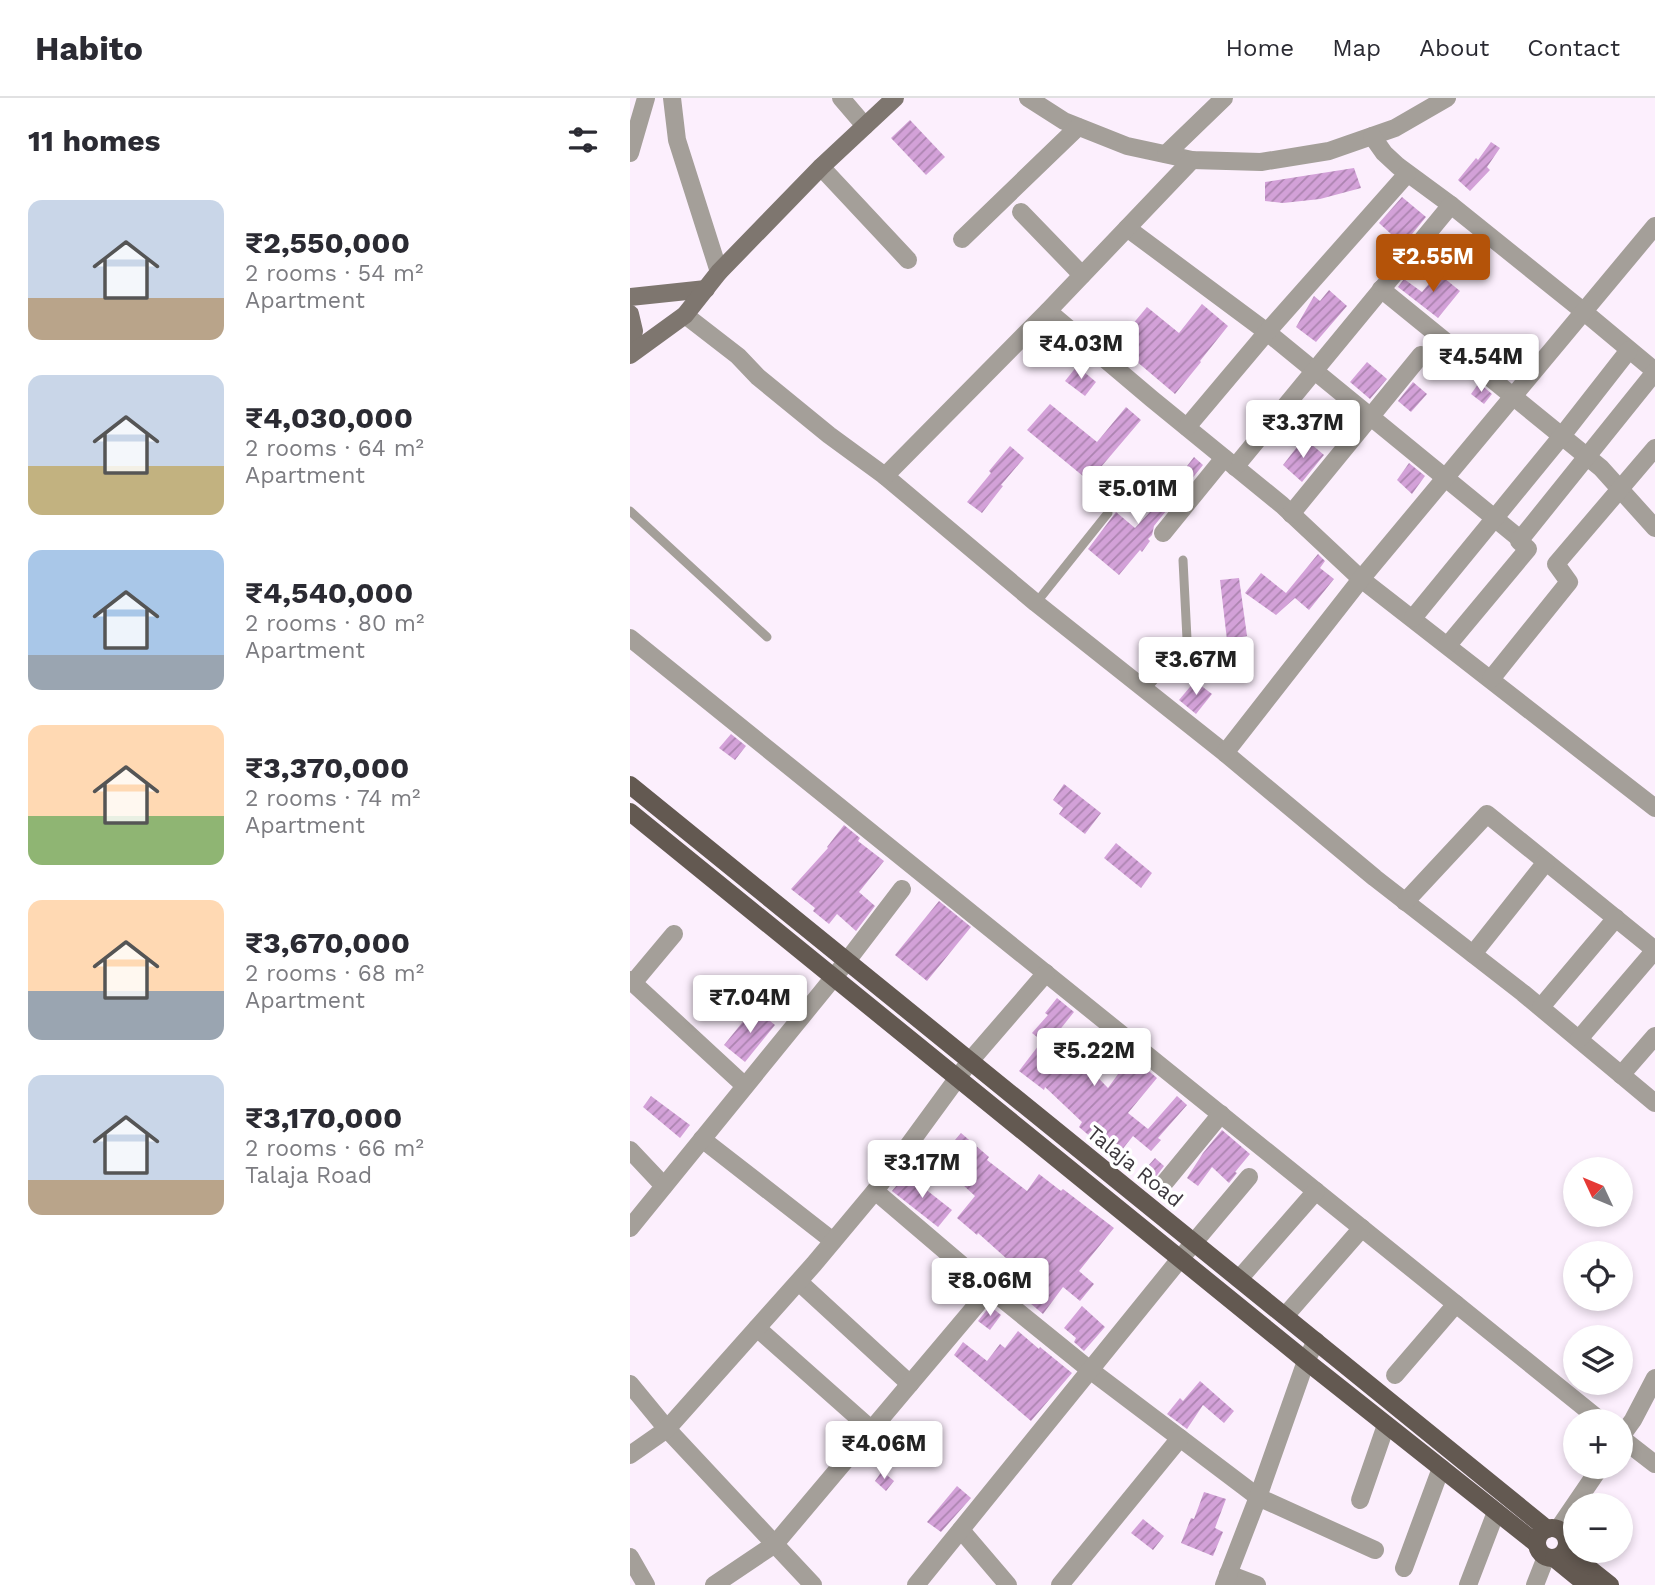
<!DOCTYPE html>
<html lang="en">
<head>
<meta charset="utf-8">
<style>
  body { margin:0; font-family:"Work Sans",sans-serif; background:#f7f7f7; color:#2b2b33; height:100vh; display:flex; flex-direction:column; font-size:26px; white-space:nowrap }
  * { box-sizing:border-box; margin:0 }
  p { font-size:23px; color:#7c7c81 }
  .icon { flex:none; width:38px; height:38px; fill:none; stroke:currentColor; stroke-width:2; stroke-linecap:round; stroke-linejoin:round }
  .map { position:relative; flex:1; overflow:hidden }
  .drawer { display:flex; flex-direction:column; background:#fff; width:630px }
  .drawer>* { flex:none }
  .needle { width:46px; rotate:314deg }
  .buttons { position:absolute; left:933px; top:1059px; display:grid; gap:14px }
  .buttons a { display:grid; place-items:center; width:70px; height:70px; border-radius:50%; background:#fff; box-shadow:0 4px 10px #0003; font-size:35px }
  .price { position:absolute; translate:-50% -60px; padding:0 16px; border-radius:7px; background:#fff; color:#222; font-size:23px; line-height:46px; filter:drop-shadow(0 2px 4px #0008) }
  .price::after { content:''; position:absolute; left:50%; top:42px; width:21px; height:16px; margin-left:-10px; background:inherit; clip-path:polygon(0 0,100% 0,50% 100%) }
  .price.active { background:#b45309; color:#fff }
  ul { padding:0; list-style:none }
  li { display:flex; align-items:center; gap:21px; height:175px; padding:0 28px }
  li span { display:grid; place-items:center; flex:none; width:196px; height:140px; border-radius:14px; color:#555 }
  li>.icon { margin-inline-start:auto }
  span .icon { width:84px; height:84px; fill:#fffc; stroke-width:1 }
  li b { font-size:30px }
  h2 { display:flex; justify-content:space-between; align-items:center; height:84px; padding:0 28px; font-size:30px }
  header { display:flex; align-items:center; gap:42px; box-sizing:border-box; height:98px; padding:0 35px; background:#fff; border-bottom:2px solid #e1e1e2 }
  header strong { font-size:33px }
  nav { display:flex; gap:38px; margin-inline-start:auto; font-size:24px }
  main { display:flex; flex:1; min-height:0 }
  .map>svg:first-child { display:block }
  .building { fill:url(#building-hatch) }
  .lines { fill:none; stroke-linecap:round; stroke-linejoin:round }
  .lane { stroke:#a49f99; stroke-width:9 }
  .street { stroke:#a49f99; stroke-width:18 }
  .secondary { stroke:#7e766f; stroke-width:18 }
  .primary { stroke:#635951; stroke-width:18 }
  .labels { text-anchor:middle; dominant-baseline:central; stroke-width:7; stroke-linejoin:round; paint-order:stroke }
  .street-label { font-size:21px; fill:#3c373d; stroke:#fff }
</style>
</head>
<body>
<header>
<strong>Habito</strong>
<nav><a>Home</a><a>Map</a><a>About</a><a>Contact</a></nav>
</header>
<main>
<section class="drawer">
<h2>11 homes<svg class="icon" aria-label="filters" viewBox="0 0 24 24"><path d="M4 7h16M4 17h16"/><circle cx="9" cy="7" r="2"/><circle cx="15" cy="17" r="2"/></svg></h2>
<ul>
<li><span style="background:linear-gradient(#c9d6e8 70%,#b9a48a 0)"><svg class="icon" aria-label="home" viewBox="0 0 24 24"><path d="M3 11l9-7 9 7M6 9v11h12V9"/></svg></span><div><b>₹2,550,000</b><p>2 rooms · 54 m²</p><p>Apartment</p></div></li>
<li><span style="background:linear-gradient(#c9d6e8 65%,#c2b280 0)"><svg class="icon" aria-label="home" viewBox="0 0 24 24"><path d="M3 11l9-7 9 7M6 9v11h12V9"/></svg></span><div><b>₹4,030,000</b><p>2 rooms · 64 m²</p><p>Apartment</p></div></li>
<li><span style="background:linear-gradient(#a9c7e8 75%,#9aa5b1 0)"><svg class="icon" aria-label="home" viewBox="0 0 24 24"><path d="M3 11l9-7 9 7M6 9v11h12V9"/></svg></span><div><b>₹4,540,000</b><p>2 rooms · 80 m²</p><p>Apartment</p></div></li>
<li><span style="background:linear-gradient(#ffd9b3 65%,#8fb573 0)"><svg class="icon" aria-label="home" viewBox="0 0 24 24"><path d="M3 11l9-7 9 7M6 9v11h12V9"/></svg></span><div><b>₹3,370,000</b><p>2 rooms · 74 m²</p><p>Apartment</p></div></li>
<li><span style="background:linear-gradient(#ffd9b3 65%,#9aa5b1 0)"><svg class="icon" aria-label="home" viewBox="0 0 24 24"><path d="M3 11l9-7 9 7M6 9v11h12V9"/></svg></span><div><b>₹3,670,000</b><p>2 rooms · 68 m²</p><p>Apartment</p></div></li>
<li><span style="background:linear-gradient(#c9d6e8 75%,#b9a48a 0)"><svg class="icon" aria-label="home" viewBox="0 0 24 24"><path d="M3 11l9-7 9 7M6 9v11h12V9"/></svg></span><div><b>₹3,170,000</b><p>2 rooms · 66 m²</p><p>Talaja Road</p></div></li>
</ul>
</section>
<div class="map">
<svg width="1025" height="1487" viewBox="0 0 1025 1487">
  <defs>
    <pattern id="building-hatch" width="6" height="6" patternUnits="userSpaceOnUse" patternTransform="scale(1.75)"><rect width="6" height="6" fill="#d3a1d8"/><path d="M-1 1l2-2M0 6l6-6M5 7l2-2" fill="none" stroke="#ac84b0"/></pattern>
  </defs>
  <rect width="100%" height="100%" fill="#fceffd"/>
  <!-- building -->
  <g class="building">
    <path d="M280 22 315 59 296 77 261 40Z"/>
    <path d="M861 44 870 50 857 69 860 72 840 93 828 82 846 60 848 62Z"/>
    <path d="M724 70 731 90 690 101 653 105 635 103V84Z"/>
    <path d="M772 99 796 119 773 147 749 125Z"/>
    <path d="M808 175 830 193 808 220 768 189 774 181 792 194Z"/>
    <path d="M699 192 717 208 686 244 666 229 684 198 690 203Z"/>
    <path d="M572 206 598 228 570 263 571 264 545 296 486 246 517 209 549 235Z"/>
    <path d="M737 264 757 281 740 301 720 284Z"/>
    <path d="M447 268 466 284 455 298 435 283Z"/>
    <path d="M783 284 797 296 781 314 768 303Z"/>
    <path d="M849 285 862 296 854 306 841 296Z"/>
    <path d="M420 306 467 344 496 309 511 322 459 383 397 332Z"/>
    <path d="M674 340 694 357 672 384 653 367Z"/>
    <path d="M380 348 394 360 371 387 373 388 352 415 337 404 361 375 359 373Z"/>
    <path d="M564 359 573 367 524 428 522 437 518 441 520 443 512 454 510 452 489 477 458 451 486 414 505 430 533 400 528 397 543 378 547 381Z"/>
    <path d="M779 365 795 378 782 396 767 382Z"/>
    <path d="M688 456 695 463 690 470 704 481 679 512 665 500 646 517 615 495 631 475 656 495Z"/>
    <path d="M609 480 617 538 597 542 590 482Z"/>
    <path d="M565 583 582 596 566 616 549 602Z"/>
    <path d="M101 636 116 648 105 662 89 650Z"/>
    <path d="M434 686 471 715 455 736 429 716 433 710 423 702Z"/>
    <path d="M214 727 230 740 228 743 254 763 229 794 245 808 226 833 207 816 199 826 183 813 185 810 161 791 198 750 197 749Z"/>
    <path d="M486 745 522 775 511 790 474 760Z"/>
    <path d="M309 803 341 829 297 883 265 857Z"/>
    <path d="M427 900 444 914 428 934 444 947 441 952 478 990 501 958 527 980 498 1015 518 1031 547 998 557 1007 528 1040 531 1042 521 1053 503 1038 487 1058 470 1045 469 1046 449 1029 452 1024 415 989 414 992 389 973 412 943 402 935 418 917 415 915Z"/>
    <path d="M124 910 145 927 115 964 94 947Z"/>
    <path d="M21 998 60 1027 50 1040 13 1009Z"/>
    <path d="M592 1032 620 1056 605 1074 607 1075 599 1085 582 1069 568 1088 557 1080 573 1055Z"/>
    <path d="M331 1035 359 1059 357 1062 397 1093 409 1076 431 1093 433 1091 484 1130 449 1173 464 1186 450 1203 433 1189 413 1216 394 1200 392 1203 363 1178 377 1161 348 1135 347 1137 327 1120 345 1098 307 1063Z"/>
    <path d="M525 1060 534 1068 521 1085 511 1076Z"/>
    <path d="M276 1076 322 1112 308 1129 262 1093Z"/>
    <path d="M360 1208 371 1217 360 1232 348 1223Z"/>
    <path d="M452 1208 475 1229 454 1253 444 1244 446 1240 434 1230Z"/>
    <path d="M388 1233 409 1251 410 1249 442 1275 401 1323 324 1257 333 1244 357 1263 370 1246 375 1250Z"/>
    <path d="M570 1283 604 1313 594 1325 573 1307 557 1331 537 1316 550 1300 553 1303Z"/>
    <path d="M259 1331 270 1340 268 1341 291 1359 285 1367 280 1363 279 1364 250 1341Z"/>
    <path d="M252 1373 264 1383 256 1393 245 1383Z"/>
    <path d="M327 1388 341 1400 311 1434 297 1424Z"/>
    <path d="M574 1394 596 1401 585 1430 593 1434 583 1458 551 1445 561 1420 564 1421Z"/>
    <path d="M513 1421 534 1438 523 1452 501 1435Z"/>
  </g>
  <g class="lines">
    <!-- lane -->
    <g class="lane">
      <path d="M0 413 137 539"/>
      <path d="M406 505 478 415"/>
      <path d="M515 592 552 551 557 541 553 462"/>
    </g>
    <!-- street -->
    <g class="street">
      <path d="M42 0 47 42 89 174"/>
      <path d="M211 0 235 28"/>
      <path d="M398 0 434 23 497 48 562 62 631 64 699 53 765 30 817 0"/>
      <path d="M742 38 754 55 768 68 821 107 953 213 1025 273"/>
      <path d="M0 55 16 0"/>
      <path d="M536 56 594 0"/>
      <path d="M191 69 278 162"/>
      <path d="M391 114 452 177"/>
      <path d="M497 130 637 234 890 441"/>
      <path d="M332 141 448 29"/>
      <path d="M751 191 971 370 1025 430"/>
      <path d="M418 213 522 301 652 407 731 481 1025 710"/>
      <path d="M55 217 108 258 128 279 199 337 255 378 406 505 595 655 745 780 893 895 1025 1005"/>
      <path d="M557 329 637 234 777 76"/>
      <path d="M605 369 821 107"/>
      <path d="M255 378 418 213 562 62"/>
      <path d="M661 416 791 257"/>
      <path d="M533 435 594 360"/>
      <path d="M783 520 931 339 999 252"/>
      <path d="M0 540 971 1323"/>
      <path d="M818 547 898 451 889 443 1025 274"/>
      <path d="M861 581 939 484 926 466 1025 350"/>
      <path d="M595 655 731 481 1025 128"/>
      <path d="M775 804 857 716 1025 852 949 941"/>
      <path d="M843 856 916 764"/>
      <path d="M0 882 115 988"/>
      <path d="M3 885 44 836"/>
      <path d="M911 909 986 820"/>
      <path d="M991 977 1025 938"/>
      <path d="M72 1041 203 1143"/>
      <path d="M0 1052 34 1088"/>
      <path d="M531 1089 591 1016"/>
      <path d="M245 1093 360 1191"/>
      <path d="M0 1130 217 863 272 791"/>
      <path d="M609 1181 686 1093"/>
      <path d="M169 1184 280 1286"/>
      <path d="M655 1218 732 1130"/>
      <path d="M127 1230 242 1332"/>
      <path d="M765 1277 826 1206"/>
      <path d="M0 1286 37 1331 183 1487"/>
      <path d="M990 1339 1025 1366"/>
      <path d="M990 1340 1003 1322 1025 1280"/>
      <path d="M0 1357 37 1331 184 1166 245 1093 340 963 416 875"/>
      <path d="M730 1402 756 1327"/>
      <path d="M928 1431 971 1368"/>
      <path d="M331 1432 378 1487"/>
      <path d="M0 1459 16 1487"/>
      <path d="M774 1470 811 1370"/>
      <path d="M598 1476 627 1487"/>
      <path d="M84 1487 145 1446 360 1191 460 1272 628 1399 745 1452"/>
      <path d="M286 1487 550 1161 619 1079"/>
      <path d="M430 1487 550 1340"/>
      <path d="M594 1487 628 1399 676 1263 686 1243"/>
      <path d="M838 1487 866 1414"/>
      <path d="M905 1487 916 1459"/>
    </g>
    <!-- secondary -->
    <g class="secondary">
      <path d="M0 199 76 191"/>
      <path d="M0 216 4 233 0 252"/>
      <path d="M0 257 55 217 89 174 191 69 265 0"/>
    </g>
    <!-- primary -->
    <g class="primary">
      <path d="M0 687 917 1431"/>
      <path d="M0 714 676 1263 907 1446"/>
      <circle cx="922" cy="1445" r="15"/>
      <path d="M936 1452 980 1487"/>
      <path d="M924 1460 957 1487"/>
    </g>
  </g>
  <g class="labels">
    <!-- street labels -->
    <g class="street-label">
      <text transform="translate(505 1068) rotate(39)">Talaja Road</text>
    </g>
  </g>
</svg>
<div class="buttons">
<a><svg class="needle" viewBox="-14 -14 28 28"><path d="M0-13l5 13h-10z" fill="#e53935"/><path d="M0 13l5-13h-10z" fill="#7c7c81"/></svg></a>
<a><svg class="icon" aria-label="locate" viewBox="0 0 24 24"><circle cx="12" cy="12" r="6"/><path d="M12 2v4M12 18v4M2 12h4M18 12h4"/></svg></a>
<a><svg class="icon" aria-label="layers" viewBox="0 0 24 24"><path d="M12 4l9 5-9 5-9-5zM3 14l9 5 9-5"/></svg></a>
<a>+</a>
<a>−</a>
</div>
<b class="price active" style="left:803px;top:196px">₹2.55M</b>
<b class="price" style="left:451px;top:283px">₹4.03M</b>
<b class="price" style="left:851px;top:296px">₹4.54M</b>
<b class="price" style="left:673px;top:362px">₹3.37M</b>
<b class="price" style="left:508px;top:428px">₹5.01M</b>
<b class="price" style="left:566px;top:599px">₹3.67M</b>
<b class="price" style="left:120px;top:937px">₹7.04M</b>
<b class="price" style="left:464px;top:990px">₹5.22M</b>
<b class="price" style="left:292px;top:1102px">₹3.17M</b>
<b class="price" style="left:360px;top:1220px">₹8.06M</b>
<b class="price" style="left:254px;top:1383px">₹4.06M</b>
</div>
</main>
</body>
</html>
